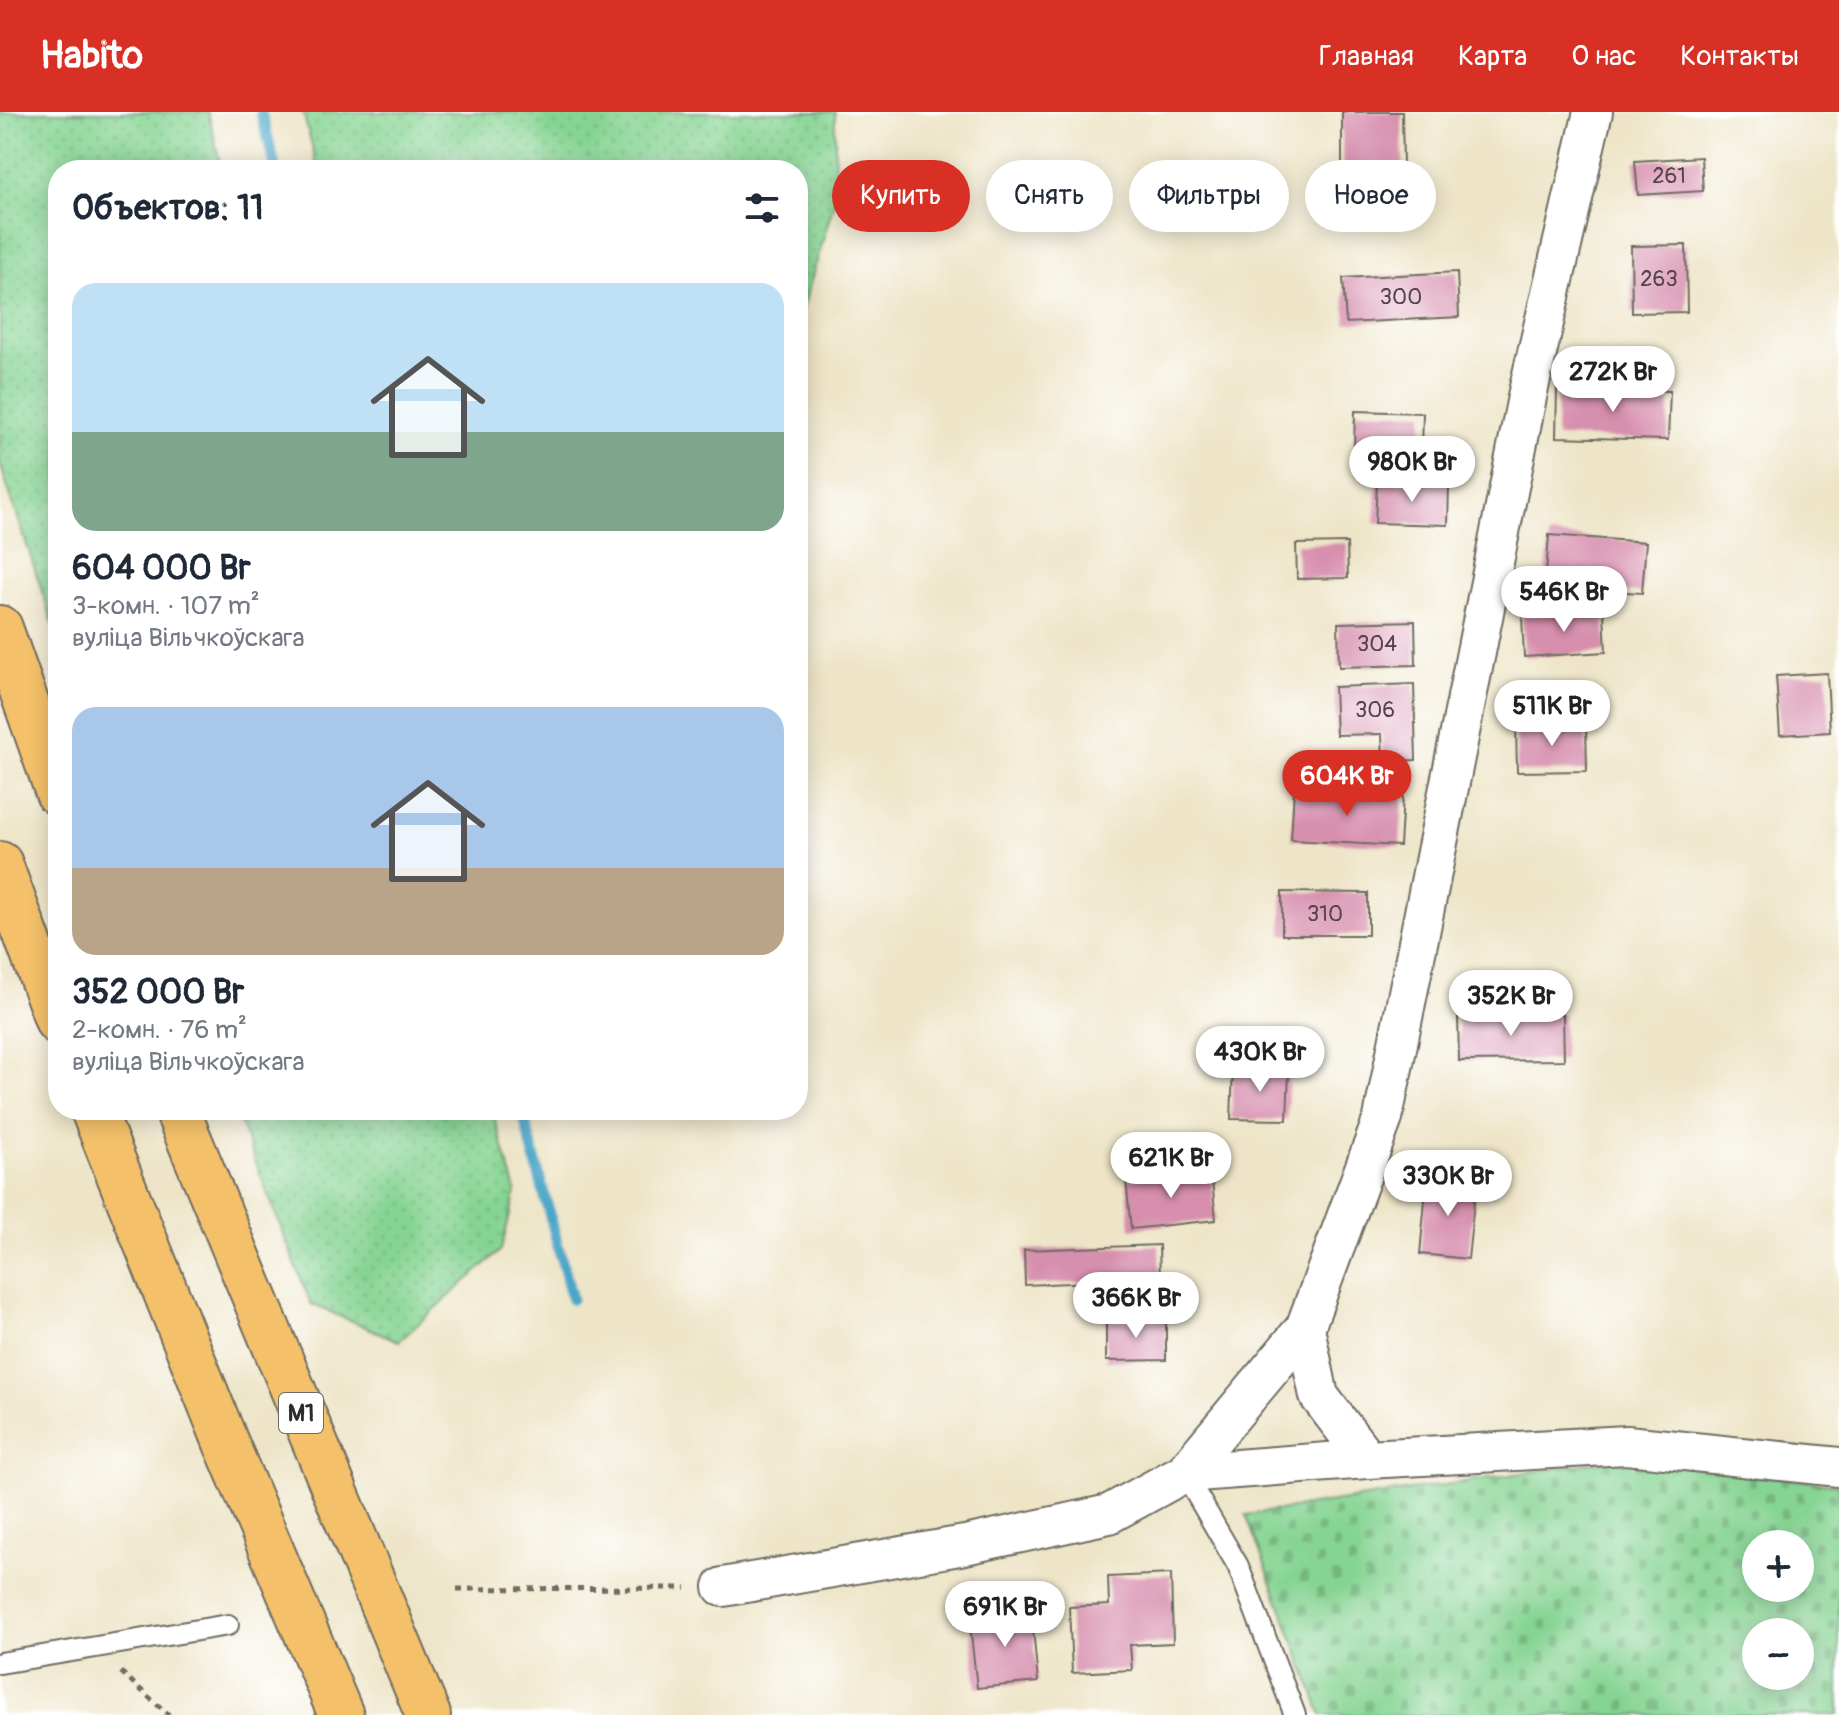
<!DOCTYPE html>
<html lang="ru">
<head>
<meta charset="utf-8">
<style>
  body { margin:0; font-family:Pangolin,sans-serif; background:#f6f6f7; color:#1f2937; height:100vh; display:flex; flex-direction:column; font-size:30px; white-space:nowrap }
  * { box-sizing:border-box; margin:0 }
  p { font-size:26px; color:#747a83 }
  .icon { flex:none; width:44px; height:44px; fill:none; stroke:currentColor; stroke-width:2; stroke-linecap:round; stroke-linejoin:round }
  .map { position:relative; flex:1; overflow:hidden }
  .side { position:absolute; left:48px; top:48px; width:760px; height:960px; display:flex; flex-direction:column; background:#fff; border-radius:32px; box-shadow:0 4px 20px #0003 }
  .side>* { flex:none }
  .top-card { position:absolute; left:832px; top:48px; width:760px; height:72px; display:flex; gap:16px }
  .fabs { position:absolute; left:1742px; top:1418px; display:grid; gap:16px }
  .fabs a { display:grid; place-items:center; width:72px; height:72px; border-radius:50%; background:#fff; box-shadow:0 4px 20px #0003; font-size:40px }
  .price { position:absolute; translate:-50% -68px; padding:0 18px; border-radius:28px; background:#fff; color:#222; font-size:26px; line-height:52px; filter:drop-shadow(0 2px 4px #0008) }
  .price::after { content:''; position:absolute; left:50%; top:48px; width:24px; height:18px; margin-left:-12px; background:inherit; clip-path:polygon(0 0,100% 0,50% 100%) }
  .price.current { background:#d93025; color:#fff }
  ul { padding:0; list-style:none }
  li { display:grid; align-content:center; gap:16px; height:424px; padding:0 24px }
  li span { display:grid; place-items:center; height:248px; border-radius:24px; color:#555 }
  li>.icon { margin-inline-start:auto }
  span .icon { width:144px; height:144px; fill:#fffc; stroke-width:1 }
  li b { font-size:34px }
  h2 { display:flex; justify-content:space-between; align-items:center; height:96px; padding:0 24px; font-size:34px }
  .tag { padding:0 28px; border-radius:36px; background:#fff; box-shadow:0 4px 20px #0003; font-size:28px; line-height:72px }
  .tag.current { background:#d93025; color:#fff }
  header { display:flex; align-items:center; gap:48px; box-sizing:border-box; height:112px; padding:0 40px; background:#d93025; color:#fff }
  header strong { font-size:38px }
  nav { display:flex; gap:44px; margin-inline-start:auto; font-size:28px }
  .map>svg:first-child { display:block }
  .grass { fill:url(#grass-dots); stroke:#58805f; stroke-width:2 }
  .cemetery { fill:url(#cemetery-stones); stroke:#58805f; stroke-width:2; fill-rule:evenodd }
  .lines { fill:none; stroke-linecap:round; stroke-linejoin:round }
  .stream { stroke:#49a6c8; stroke-width:11 }
  .building { fill:#d78fae }
  .service-casing { stroke:#6f6c62; stroke-width:24 }
  .minor-casing { stroke:#6f6c62; stroke-width:42 }
  .motorway-casing { stroke:#6f6c62; stroke-width:48 }
  .path { stroke:#6f6c62; stroke-width:5; stroke-dasharray:6 6; stroke-linecap:butt }
  .service { stroke:#fff; stroke-width:20 }
  .minor { stroke:#fff; stroke-width:38 }
  .motorway { stroke:#f4c16b; stroke-width:44 }
  .labels { text-anchor:middle; dominant-baseline:central; stroke-width:6; stroke-linejoin:round; paint-order:stroke }
  .number-label { font-size:22px; fill:#56444c }
  .shield { fill:#fff; stroke:#6b6b6b; stroke-width:2 }
  .shield-label { font-size:24px; font-weight:bold; fill:#2b2b2b }
</style>
</head>
<body>
<header>
<strong>Habito</strong>
<nav><a>Главная</a><a>Карта</a><a>О нас</a><a>Контакты</a></nav>
</header>
<div class="map">
<svg width="1839" height="1603" viewBox="0 0 1839 1603">
  <defs>
    <pattern id="grass-dots" width="8" height="8" patternUnits="userSpaceOnUse" patternTransform="scale(2)"><rect width="8" height="8" fill="#86d493"/><path d="M2 2h.1M6 6h.1" fill="none" stroke="#74b67f" stroke-width="1.8" stroke-linecap="round"/></pattern>
    <pattern id="cemetery-stones" width="16" height="16" patternUnits="userSpaceOnUse" patternTransform="scale(2)"><rect width="16" height="16" fill="#86d493"/><path d="M2 7V4a2 2 0 0 1 4 0v3zM10 15v-3a2 2 0 0 1 4 0v3z" fill="#74b67f"/></pattern>
  </defs>
  <rect width="100%" height="100%" fill="#fff"/>
  <filter id="ink" filterUnits="userSpaceOnUse"><feTurbulence type="fractalNoise" baseFrequency=".0125" numOctaves="2"/><feDisplacementMap in="SourceGraphic" scale="16" xChannelSelector="R" yChannelSelector="G"/><feConvolveMatrix kernelMatrix="1 2 1 2 8 2 1 2 1" color-interpolation-filters="sRGB"/></filter>
  <filter id="wash" filterUnits="userSpaceOnUse"><feTurbulence type="fractalNoise" baseFrequency=".006" numOctaves="4" result="noise"/><feDisplacementMap in="SourceGraphic" scale="32" xChannelSelector="R" yChannelSelector="G"/><feGaussianBlur stdDeviation="1.8" result="paint"/><feColorMatrix in="noise" values="0 0 0 0 0 0 0 0 0 0 0 0 0 0 0 0 0 1.4 0 .05"/><feComposite in="paint" operator="in"/></filter>
  <g filter="url(#wash)">
    <rect width="100%" height="100%" fill="#eee5c8"/>
    <!-- grass -->
    <g class="grass">
      <path d="M0 0H208L222 58H58V527L0 352Z"/>
      <path d="M303 0H835V87L798 213V58H318Z"/>
      <path d="M235 998H492L516 1079 501 1138 399 1229 311 1192Z"/>
    </g>
    <!-- cemetery -->
    <path class="cemetery" d="M1622 1346 1839 1373V1603H1322L1246 1403ZM1756 1432H1800V1476H1756ZM1756 1520H1800V1564H1756Z"/>
    <g class="lines">
      <!-- stream -->
      <g class="stream">
        <path d="M261 0 276 58"/>
        <path d="M522 998 572 1187"/>
      </g>
    </g>
    <g id="blocks">
      <!-- building -->
      <g class="building">
        <path d="M1342 0H1402L1403 54 1342 55Z"/>
        <path d="M1701 45 1703 79 1638 83 1635 49Z"/>
        <path d="M1686 133 1687 200 1632 201 1631 134Z"/>
        <path d="M1457 160 1459 205 1346 211 1343 166Z"/>
        <path d="M1557 276 1670 279 1668 328 1556 325Z"/>
        <path d="M1355 299 1423 301 1422 340 1354 338Z"/>
        <path d="M1377 370 1449 373 1448 413 1375 411Z"/>
        <path d="M1549 423 1646 430 1642 481 1545 475Z"/>
        <path d="M1347 431 1348 466 1297 467 1296 432Z"/>
        <path d="M1604 500 1606 540 1524 545 1522 504Z"/>
        <path d="M1415 509 1416 553 1339 555 1338 511Z"/>
        <path d="M1827 561 1830 620 1780 623 1776 564Z"/>
        <path d="M1414 572 1416 648 1383 649 1382 622 1336 623 1334 575Z"/>
        <path d="M1586 612 1587 659 1517 660 1516 614Z"/>
        <path d="M1294 677 1403 684 1400 734 1291 728Z"/>
        <path d="M1282 780 1368 781V823H1282Z"/>
        <path d="M1563 902 1564 948 1459 949 1458 904Z"/>
        <path d="M1233 956 1289 958 1287 1008 1231 1007Z"/>
        <path d="M1211 1058 1216 1108 1131 1117 1126 1068Z"/>
        <path d="M1427 1066 1476 1071 1468 1147 1420 1142Z"/>
        <path d="M1159 1133 1160 1167 1025 1173 1024 1138Z"/>
        <path d="M1166 1208V1248L1106 1249V1209Z"/>
        <path d="M1171 1462 1173 1531 1130 1533 1132 1558 1072 1561 1069 1495 1109 1493 1108 1465Z"/>
        <path d="M1031 1495 1038 1570 977 1576 970 1513 984 1511 983 1500Z"/>
      </g>
    </g>
  </g>
  <g filter="url(#ink)">
    <use href="#blocks" fill-opacity="0" stroke="#6f6c62" stroke-width="2"/>
    <g class="lines">
      <!-- service casing -->
      <g class="service-casing">
        <g id="service">
          <path d="M1184 1361 1238 1454 1295 1603"/>
          <path d="M0 1551 228 1513"/>
        </g>
      </g>
      <!-- minor casing -->
      <g class="minor-casing">
        <g id="minor">
          <path d="M1305 1216 1319 1284 1367 1347"/>
          <path d="M1184 1361 1367 1347 1627 1333 1839 1355"/>
          <path d="M723 1475 965 1433 1109 1402 1184 1361 1305 1216 1383 1006 1528 280 1593 0"/>
        </g>
      </g>
      <!-- motorway casing -->
      <g class="motorway-casing">
        <g id="motorway">
          <path d="M0 516 58 681"/>
          <path d="M0 752 58 910"/>
          <path d="M93 998 226 1331 341 1603"/>
          <path d="M177 998 428 1603"/>
        </g>
      </g>
      <!-- path -->
      <g class="path">
        <path d="M457 1477 686 1476"/>
        <path d="M121 1560 169 1603"/>
      </g>
      <!-- service -->
      <use href="#service" class="service"/>
      <!-- minor -->
      <use href="#minor" class="minor"/>
      <!-- motorway -->
      <use href="#motorway" class="motorway"/>
    </g>
  </g>
  <g class="labels">
    <!-- number labels -->
    <g class="number-label">
      <text x="1669" y="64">261</text>
      <text x="1659" y="167">263</text>
      <text x="1401" y="185">300</text>
      <text x="1377" y="532">304</text>
      <text x="1375" y="598">306</text>
      <text x="1325" y="802">310</text>
    </g>
    <!-- shield labels -->
    <rect class="shield" x="279" y="1281" width="44" height="40" rx="6"/>
    <g class="shield-label">
      <text x="301" y="1301">М1</text>
    </g>
  </g>
</svg>
<div class="fabs">
<a>+</a>
<a>−</a>
</div>
<b class="price" style="left:1613px;top:302px">272K Br</b>
<b class="price" style="left:1412px;top:392px">980K Br</b>
<b class="price" style="left:1564px;top:522px">546K Br</b>
<b class="price" style="left:1552px;top:636px">511K Br</b>
<b class="price current" style="left:1347px;top:706px">604K Br</b>
<b class="price" style="left:1511px;top:926px">352K Br</b>
<b class="price" style="left:1260px;top:982px">430K Br</b>
<b class="price" style="left:1171px;top:1088px">621K Br</b>
<b class="price" style="left:1448px;top:1106px">330K Br</b>
<b class="price" style="left:1136px;top:1228px">366K Br</b>
<b class="price" style="left:1005px;top:1537px">691K Br</b>
<div class="top-card">
<a class="tag current">Купить</a>
<a class="tag">Снять</a>
<a class="tag">Фильтры</a>
<a class="tag">Новое</a>
</div>
<section class="side">
<h2>Объектов: 11<svg class="icon" aria-label="filters" viewBox="0 0 24 24"><path d="M4 7h16M4 17h16"/><circle cx="9" cy="7" r="2"/><circle cx="15" cy="17" r="2"/></svg></h2>
<ul>
<li><span style="background:linear-gradient(#bfe0f5 60%,#7fa58c 0)"><svg class="icon" aria-label="home" viewBox="0 0 24 24"><path d="M3 11l9-7 9 7M6 9v11h12V9"/></svg></span><div><b>604 000 Br</b><p>3-комн. · 107 m²</p><p>вуліца Вільчкоўскага</p></div></li>
<li><span style="background:linear-gradient(#a9c7e8 65%,#b9a48a 0)"><svg class="icon" aria-label="home" viewBox="0 0 24 24"><path d="M3 11l9-7 9 7M6 9v11h12V9"/></svg></span><div><b>352 000 Br</b><p>2-комн. · 76 m²</p><p>вуліца Вільчкоўскага</p></div></li>
</ul>
</section>
</div>
</body>
</html>
